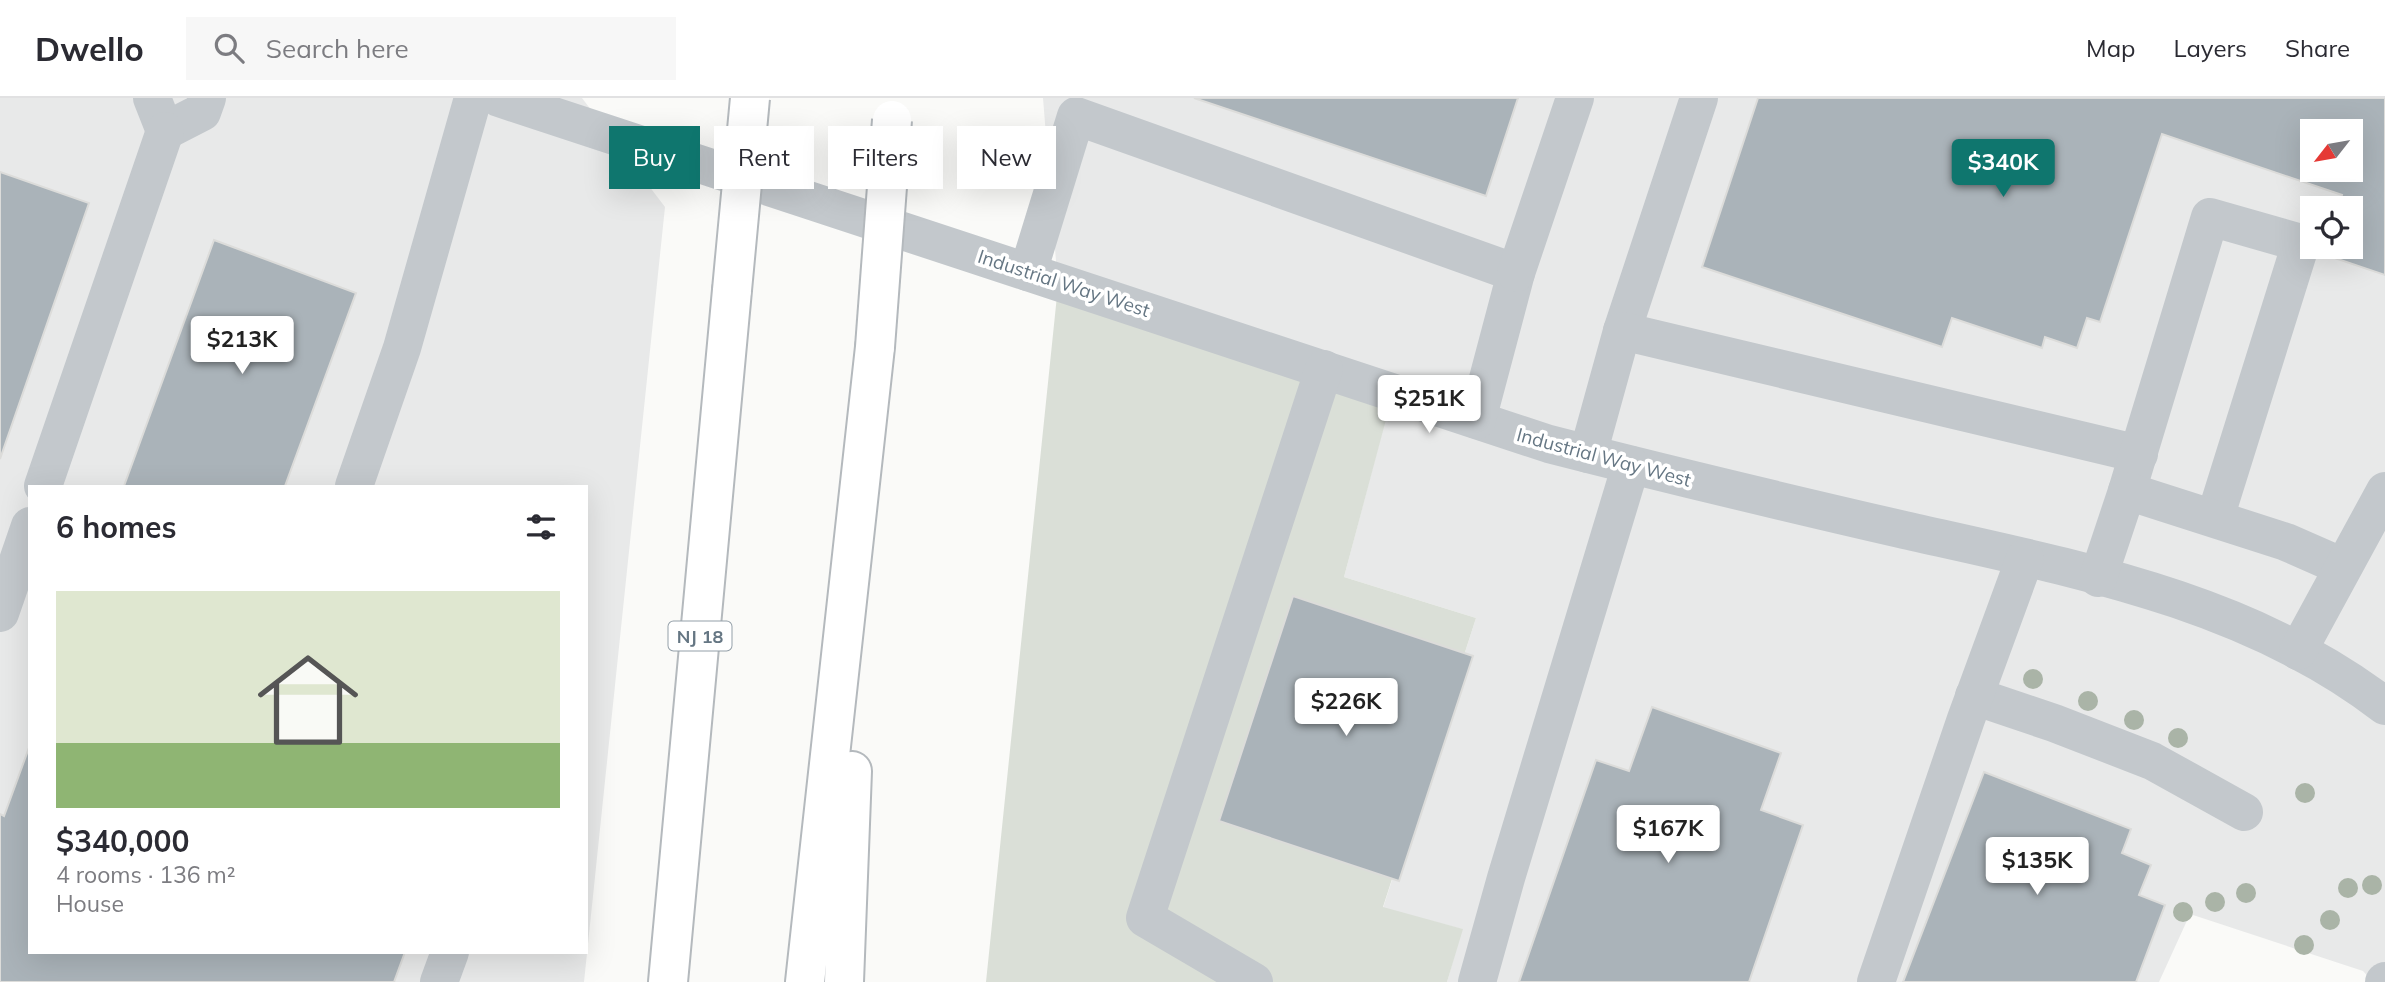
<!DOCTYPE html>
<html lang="en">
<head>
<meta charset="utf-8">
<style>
  body { margin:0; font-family:Mulish,sans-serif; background:#f7f7f7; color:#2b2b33; height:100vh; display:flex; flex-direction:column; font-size:26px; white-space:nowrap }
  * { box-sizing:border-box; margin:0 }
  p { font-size:23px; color:#7c7c81 }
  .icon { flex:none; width:38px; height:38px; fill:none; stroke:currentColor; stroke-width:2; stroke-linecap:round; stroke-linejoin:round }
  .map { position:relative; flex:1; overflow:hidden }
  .sheet { position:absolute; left:28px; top:387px; width:560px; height:469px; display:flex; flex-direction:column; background:#fff; border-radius:0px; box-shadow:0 7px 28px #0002 }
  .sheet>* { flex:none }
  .top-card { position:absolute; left:609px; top:28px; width:665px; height:63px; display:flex; gap:14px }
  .needle { width:46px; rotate:239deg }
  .fabs { position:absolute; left:2300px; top:21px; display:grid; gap:14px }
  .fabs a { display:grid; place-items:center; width:63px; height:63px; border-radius:0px; background:#fff; box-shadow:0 7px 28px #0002; font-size:35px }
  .price { position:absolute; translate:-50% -60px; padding:0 16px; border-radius:7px; background:#fff; color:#222; font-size:23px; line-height:46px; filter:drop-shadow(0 2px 4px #0008) }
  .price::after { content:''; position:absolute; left:50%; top:42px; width:21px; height:16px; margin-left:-10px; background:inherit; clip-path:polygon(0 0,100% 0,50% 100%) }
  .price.current { background:#0f766e; color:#fff }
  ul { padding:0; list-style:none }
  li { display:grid; align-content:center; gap:14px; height:371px; padding:0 28px }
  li+li { border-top:2px solid #e1e1e2 }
  li span { display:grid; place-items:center; height:217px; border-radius:0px; color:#555 }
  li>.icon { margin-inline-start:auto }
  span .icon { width:126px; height:126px; fill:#fffc; stroke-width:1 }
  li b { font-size:30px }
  h2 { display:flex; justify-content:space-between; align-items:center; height:84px; padding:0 28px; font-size:30px }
  .tag { padding:0 24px; border-radius:0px; background:#fff; box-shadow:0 7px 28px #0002; font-size:24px; line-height:63px }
  .tag.current { background:#0f766e; color:#fff }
  header { display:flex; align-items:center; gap:42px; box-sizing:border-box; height:98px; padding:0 35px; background:#fff; border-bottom:2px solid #e1e1e2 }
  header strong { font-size:33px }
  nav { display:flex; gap:38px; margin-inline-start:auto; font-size:24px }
  .search { width:490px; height:63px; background:#f7f7f7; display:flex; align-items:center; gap:18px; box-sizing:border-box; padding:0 24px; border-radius:0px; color:#7c7c81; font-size:26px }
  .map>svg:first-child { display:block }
  .built { fill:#e8e9e9; fill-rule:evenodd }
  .green { fill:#dadfd7 }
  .building { fill:#aab3b9; stroke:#dcdcda; stroke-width:2; fill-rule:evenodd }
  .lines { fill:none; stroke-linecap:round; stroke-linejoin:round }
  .highway-casing { stroke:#b4b9bd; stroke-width:42 }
  .minor { stroke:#c3c8cc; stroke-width:38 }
  .highway { stroke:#fff; stroke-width:38 }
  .highway-bridge-casing { stroke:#b4b9bd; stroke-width:42; stroke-linecap:butt }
  .highway-bridge { stroke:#fff; stroke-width:38 }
  .tree { fill:#aab4a7 }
  .labels { text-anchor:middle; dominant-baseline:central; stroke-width:7; stroke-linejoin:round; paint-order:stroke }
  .shield { fill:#fff; stroke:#939fa8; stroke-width:2 }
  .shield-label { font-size:18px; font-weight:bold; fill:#657683 }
  .street-label { font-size:19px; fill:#657683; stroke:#fff }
</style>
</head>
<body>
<header>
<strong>Dwello</strong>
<div class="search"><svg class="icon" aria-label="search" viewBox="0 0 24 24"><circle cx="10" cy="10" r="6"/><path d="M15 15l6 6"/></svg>Search here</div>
<nav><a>Map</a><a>Layers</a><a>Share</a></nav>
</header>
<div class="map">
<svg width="2385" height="884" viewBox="0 0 2385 884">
  <rect width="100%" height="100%" fill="#fafaf8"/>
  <!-- built -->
  <g class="built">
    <path d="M0 0H582L665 109 584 884H0ZM30 388H586V854H30Z"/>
    <path d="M1043 0H2385V884H2373L2363 873 2190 816 2159 884H1447L1462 831 1383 810 1476 520 1344 479 1394 289 1058 188ZM2312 33H2350V72H2312ZM2312 110H2350V149H2312Z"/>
  </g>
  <!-- green -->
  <path class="green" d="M1058 188 1395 288 1344 479 1476 520 1383 809 1463 831 1447 884H986Z"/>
  <!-- building -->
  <g class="building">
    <path d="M1194 0H1518L1486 98Z"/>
    <path d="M1758 0H2385V177L2323 156 2325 149H2350V110H2338L2342 97 2162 36 2100 224 2087 220 2077 250 2045 239 2042 250 1952 220 1942 249 1702 169ZM2312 33H2350V72H2312Z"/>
    <path d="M0 74 89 105 0 361Z"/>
    <path d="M214 142 356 195 285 388H124Z"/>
    <path d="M1293 498 1473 558 1399 783 1219 723Z"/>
    <path d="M1652 609 1781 655 1761 712 1803 727 1749 884H1519L1596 662 1629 673Z"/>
    <path d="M30 647V854H405L394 884H0V716L4 718Z"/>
    <path d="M1984 674 2131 731 2122 755 2151 767 2139 797 2165 807 2136 884H1903Z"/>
  </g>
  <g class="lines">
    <!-- highway casing -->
    <g class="highway-casing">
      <g id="highway">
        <path d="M668 884 732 192"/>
        <path d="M805 884 875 249"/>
        <path d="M844 884 852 673"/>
      </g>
    </g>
    <!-- minor -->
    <g class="minor">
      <path d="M152 0 165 33 202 14 207 0"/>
      <path d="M499 0 1549 346C1666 376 1783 404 1900 431 2067 469 2247 501 2385 608"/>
      <path d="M1028 174 1076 18 1516 175 1477 322"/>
      <path d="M1516 175 1575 0"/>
      <path d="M1622 233 1699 0"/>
      <path d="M1588 356 1622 233 2139 356"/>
      <path d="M43 388 165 33"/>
      <path d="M354 388 402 250 473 0"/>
      <path d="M2127 393 2210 119 2301 145 2215 420"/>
      <path d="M2098 480 2127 393 2286 444 2343 469"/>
      <path d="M0 515 30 428"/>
      <path d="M2298 553 2385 393"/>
      <path d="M1974 598 2054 625 2152 663 2244 714"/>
      <path d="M439 884 450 854"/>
      <path d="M1254 884 1145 820 1324 271"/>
      <path d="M1477 884 1506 780 1631 367"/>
      <path d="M1876 884 1966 621 2025 460"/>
      <path d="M2384 884 2385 883"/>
    </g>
    <!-- highway -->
    <use href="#highway" class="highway"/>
    <!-- highway-bridge casing -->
    <g class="highway-bridge-casing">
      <g id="highway-bridge">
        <path d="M732 192 750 0"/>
        <path d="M875 249 892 22"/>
      </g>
    </g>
    <!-- highway-bridge -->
    <use href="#highway-bridge" class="highway-bridge"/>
  </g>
  <!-- trees -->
  <g class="tree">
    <circle cx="2033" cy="581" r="10"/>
    <circle cx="2088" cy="603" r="10"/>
    <circle cx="2134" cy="622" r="10"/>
    <circle cx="2178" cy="640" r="10"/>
    <circle cx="2305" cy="695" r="10"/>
    <circle cx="2372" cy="787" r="10"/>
    <circle cx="2348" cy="790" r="10"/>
    <circle cx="2246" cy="795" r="10"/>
    <circle cx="2215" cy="804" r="10"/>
    <circle cx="2183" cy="814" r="10"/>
    <circle cx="2330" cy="822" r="10"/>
    <circle cx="2304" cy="847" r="10"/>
  </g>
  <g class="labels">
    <!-- shield labels -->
    <rect class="shield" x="668.5" y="523.5" width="63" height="29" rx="5"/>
    <g class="shield-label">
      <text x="700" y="538">NJ 18</text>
    </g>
    <!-- street labels -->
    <g class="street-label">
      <text transform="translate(1064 185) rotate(18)">Industrial Way West</text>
      <text transform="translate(1604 359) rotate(15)">Industrial Way West</text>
    </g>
  </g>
</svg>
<div class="fabs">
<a><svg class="needle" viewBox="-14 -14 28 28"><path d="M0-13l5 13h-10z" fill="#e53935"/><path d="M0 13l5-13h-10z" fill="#7c7c81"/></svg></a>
<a><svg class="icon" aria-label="locate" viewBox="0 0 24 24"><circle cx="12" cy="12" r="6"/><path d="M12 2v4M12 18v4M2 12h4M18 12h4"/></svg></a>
</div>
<b class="price current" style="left:2003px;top:101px">$340K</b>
<b class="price" style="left:242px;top:278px">$213K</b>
<b class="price" style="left:1429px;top:337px">$251K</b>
<b class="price" style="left:1346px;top:640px">$226K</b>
<b class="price" style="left:1668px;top:767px">$167K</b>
<b class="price" style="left:2037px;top:799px">$135K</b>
<div class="top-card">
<a class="tag current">Buy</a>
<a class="tag">Rent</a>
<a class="tag">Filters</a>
<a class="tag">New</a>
</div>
<section class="sheet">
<h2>6 homes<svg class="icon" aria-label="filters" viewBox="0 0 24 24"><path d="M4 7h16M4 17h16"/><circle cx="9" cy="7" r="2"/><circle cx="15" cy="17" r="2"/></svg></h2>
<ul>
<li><span style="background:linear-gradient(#dfe7d0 70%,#8fb573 0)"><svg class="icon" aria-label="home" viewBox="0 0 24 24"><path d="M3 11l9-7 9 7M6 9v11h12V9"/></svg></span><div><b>$340,000</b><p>4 rooms · 136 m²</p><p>House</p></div></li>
</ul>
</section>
</div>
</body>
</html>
